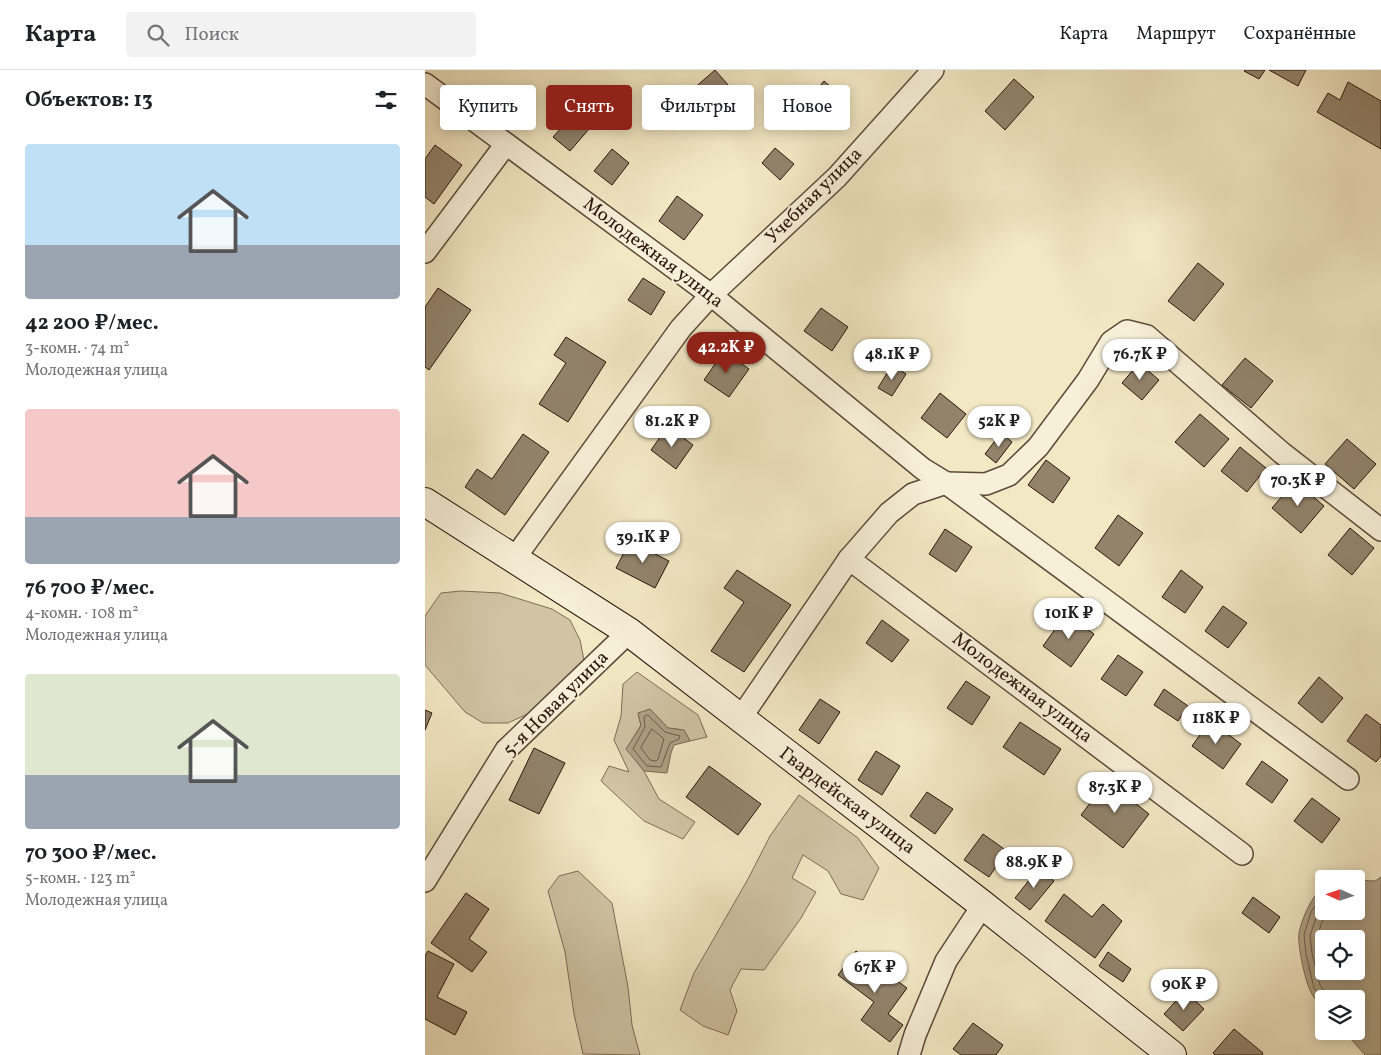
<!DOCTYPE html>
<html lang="ru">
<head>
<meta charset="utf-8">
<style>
  body { margin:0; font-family:Vollkorn,serif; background:#f2f2f2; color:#202124; height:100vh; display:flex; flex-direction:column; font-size:19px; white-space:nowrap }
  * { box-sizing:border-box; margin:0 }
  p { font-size:16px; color:#757577 }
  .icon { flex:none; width:28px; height:28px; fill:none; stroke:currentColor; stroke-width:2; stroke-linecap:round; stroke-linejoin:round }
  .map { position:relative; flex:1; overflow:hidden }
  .drawer { display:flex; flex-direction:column; background:#fff; width:425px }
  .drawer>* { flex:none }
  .banner { position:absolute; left:15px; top:15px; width:475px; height:45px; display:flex; gap:10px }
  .needle { width:32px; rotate:273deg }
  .fabs { position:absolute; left:890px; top:800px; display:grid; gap:10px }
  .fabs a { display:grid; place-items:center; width:50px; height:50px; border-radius:5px; background:#fff; box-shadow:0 2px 12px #0003; font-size:25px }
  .price { position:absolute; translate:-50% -42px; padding:0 11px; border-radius:18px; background:#fff; color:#222; font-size:16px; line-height:32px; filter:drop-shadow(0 1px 2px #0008) }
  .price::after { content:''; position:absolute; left:50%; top:30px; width:15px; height:11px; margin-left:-8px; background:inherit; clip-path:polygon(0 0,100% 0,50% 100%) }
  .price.on { background:#8f2418; color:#fff }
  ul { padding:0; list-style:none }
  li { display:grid; align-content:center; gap:10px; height:265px; padding:0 25px }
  li span { display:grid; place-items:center; height:155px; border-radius:5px; color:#555 }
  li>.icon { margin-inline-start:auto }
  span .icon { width:90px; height:90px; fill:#fffc; stroke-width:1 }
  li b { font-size:21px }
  h2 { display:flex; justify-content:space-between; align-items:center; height:60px; padding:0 25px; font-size:21px }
  .chip { padding:0 18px; border-radius:5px; background:#fff; box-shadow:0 2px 12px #0003; font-size:18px; line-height:45px }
  .chip.on { background:#8f2418; color:#fff }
  header { display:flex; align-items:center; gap:30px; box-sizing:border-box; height:70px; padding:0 25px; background:#fff; border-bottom:1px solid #e0e0e0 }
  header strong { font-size:24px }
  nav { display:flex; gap:28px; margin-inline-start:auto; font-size:18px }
  .search { width:350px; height:45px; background:#f2f2f2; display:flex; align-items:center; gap:12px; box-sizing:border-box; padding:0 18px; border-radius:5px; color:#757577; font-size:19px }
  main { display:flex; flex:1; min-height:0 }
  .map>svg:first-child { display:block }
  .green { fill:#d0c4a5; stroke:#7e6d58 }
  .water { fill:#aea185; stroke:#7a6955; fill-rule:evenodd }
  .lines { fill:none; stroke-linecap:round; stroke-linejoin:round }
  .shore { stroke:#6c5c48; stroke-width:1 }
  .building { fill:#92836c; stroke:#2b160c }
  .minor-casing { stroke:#5d4a3a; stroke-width:24 }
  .secondary-casing { stroke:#2b160c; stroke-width:30 }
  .minor { stroke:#f7f0d9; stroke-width:21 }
  .secondary { stroke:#f7f0d9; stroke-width:28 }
  .labels { text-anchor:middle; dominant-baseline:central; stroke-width:4; stroke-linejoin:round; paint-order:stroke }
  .street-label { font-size:19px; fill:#2b160c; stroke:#f7f0d9 }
</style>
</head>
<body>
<header>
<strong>Карта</strong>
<div class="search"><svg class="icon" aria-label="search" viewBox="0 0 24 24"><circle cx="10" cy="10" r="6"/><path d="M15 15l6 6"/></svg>Поиск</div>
<nav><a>Карта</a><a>Маршрут</a><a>Сохранённые</a></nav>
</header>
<main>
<section class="drawer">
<h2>Объектов: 13<svg class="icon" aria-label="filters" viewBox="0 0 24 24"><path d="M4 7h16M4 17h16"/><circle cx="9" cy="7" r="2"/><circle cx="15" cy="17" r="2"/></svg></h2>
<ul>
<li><span style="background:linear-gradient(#bfe0f5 65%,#9aa5b1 0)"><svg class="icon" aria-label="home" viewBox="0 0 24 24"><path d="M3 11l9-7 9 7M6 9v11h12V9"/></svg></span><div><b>42 200 ₽/мес.</b><p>3-комн. · 74 m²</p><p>Молодежная улица</p></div></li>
<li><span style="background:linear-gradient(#f6c9c9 70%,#9aa5b1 0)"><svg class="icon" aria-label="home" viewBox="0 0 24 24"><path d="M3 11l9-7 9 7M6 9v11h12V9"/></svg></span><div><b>76 700 ₽/мес.</b><p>4-комн. · 108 m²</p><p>Молодежная улица</p></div></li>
<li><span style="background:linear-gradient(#dfe7d0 65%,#9aa5b1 0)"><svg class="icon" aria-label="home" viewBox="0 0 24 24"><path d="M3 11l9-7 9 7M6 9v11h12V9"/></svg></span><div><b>70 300 ₽/мес.</b><p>5-комн. · 123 m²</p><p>Молодежная улица</p></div></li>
</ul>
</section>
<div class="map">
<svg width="956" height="985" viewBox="0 0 956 985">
  <rect width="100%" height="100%" fill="#f2e8c4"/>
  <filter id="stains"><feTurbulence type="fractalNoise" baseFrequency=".004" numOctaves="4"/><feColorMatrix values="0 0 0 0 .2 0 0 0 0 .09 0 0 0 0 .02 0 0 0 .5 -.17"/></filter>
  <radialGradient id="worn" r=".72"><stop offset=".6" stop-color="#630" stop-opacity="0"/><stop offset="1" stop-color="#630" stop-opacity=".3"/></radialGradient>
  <!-- green -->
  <g class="green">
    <path d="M36 521 75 523 127 539 145 550 155 570 159 590 109 641 83 653H58L40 642 0 595V546L16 523Z"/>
    <path d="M212 602 273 645 282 667 265 671 259 660 243 658 225 639 213 644 216 655 202 678 219 701 234 729 270 752 258 769 219 751 176 711 184 696 204 702 189 670 196 646 198 614Z"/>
    <path d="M374 725 433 768 454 798 438 830 416 824 403 801 378 785 367 808 391 822 376 848 339 900 316 899 305 920 312 941 303 965 278 956 255 940 269 903 323 809 345 766Z"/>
    <path d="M153 801 187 833 203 917 207 955 215 985 158 984 149 944 140 882 123 821 134 806Z"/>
  </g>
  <!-- water -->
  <g class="water">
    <path d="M225 639 243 658 259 660 265 671 249 675 246 683 242 703 219 701 201 679 216 656 213 643Z"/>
    <path d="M956 807V985H940L919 961H931V929H899V938C894 934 887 926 885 920 880 910 872 874 874 863 877 847 887 826 899 816V841H931V810L950 811ZM899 869H931V901H899Z"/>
  </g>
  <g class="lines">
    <!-- shore -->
    <g class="shore">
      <path d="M223 645 240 662 255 666 254 669 245 673 236 697 222 696 208 679 220 657 219 647Z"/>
      <path d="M227 659 239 669 233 689 231 691 225 690 216 678Z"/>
      <path d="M899 823 886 842 879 865 881 884 889 918 899 931"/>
      <path d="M899 834 892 845 885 866 887 883 895 915 905 929"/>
      <path d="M899 899C893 877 889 862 903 841"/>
    </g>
  </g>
  <!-- building -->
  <g class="building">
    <path d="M290 0 304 16 281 36 267 20Z"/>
    <path d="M820 0H840L834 9 819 1Z"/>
    <path d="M844 0H881L873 16Z"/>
    <path d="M589 9 609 27 580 60 560 41Z"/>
    <path d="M399 11 420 29 402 50 381 33Z"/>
    <path d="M923 12 956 31V79L892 42 903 23 915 30Z"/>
    <path d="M148 45 164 59 145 81 128 67Z"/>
    <path d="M10 75 37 95 9 134 0 127V89Z"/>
    <path d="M350 78 369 94 355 110 337 93Z"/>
    <path d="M187 79 204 93 187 115 169 101Z"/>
    <path d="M252 126 278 145 259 170 234 151Z"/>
    <path d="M773 193 799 214 769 251 743 231Z"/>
    <path d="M218 208 240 222 226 245 203 230Z"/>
    <path d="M13 218 46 240 4 300 0 297V237Z"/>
    <path d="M396 238 423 257 407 281 379 261Z"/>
    <path d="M141 267 181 292 143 352 114 334 141 293 129 285Z"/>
    <path d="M299 281 324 299 304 327 279 310Z"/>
    <path d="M820 288 848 311 826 338 797 315Z"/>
    <path d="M714 293 734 310 717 330 697 313Z"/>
    <path d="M467 295 481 304 467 326 453 318Z"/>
    <path d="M515 323 541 344 522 368 496 348Z"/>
    <path d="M775 344 804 369 779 397 750 372Z"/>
    <path d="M243 356 268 375 251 399 226 380Z"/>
    <path d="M576 363 587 372 571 393 560 384Z"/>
    <path d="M98 364 124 382 80 445 40 417 52 399 67 409Z"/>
    <path d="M922 369 951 394 929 419 900 394Z"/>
    <path d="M815 377 841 398 822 422 796 401Z"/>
    <path d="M621 390 645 408 628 433 603 415Z"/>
    <path d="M870 411 899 436 876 463 847 438Z"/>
    <path d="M693 445 718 463 694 496 670 478Z"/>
    <path d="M925 458 949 478 927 505 903 485Z"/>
    <path d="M520 459 547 477 531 502 504 484Z"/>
    <path d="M205 471 244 491 230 518 191 498Z"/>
    <path d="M312 500 366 535 319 602 286 581 319 532 299 518Z"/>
    <path d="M756 500 778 517 760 543 737 527Z"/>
    <path d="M798 536 822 553 803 578 780 561Z"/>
    <path d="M641 544 669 564 646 597 618 576Z"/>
    <path d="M457 550 484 570 467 592 441 573Z"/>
    <path d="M693 585 718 602 701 626 676 609Z"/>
    <path d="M894 607 918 628 897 653 873 633Z"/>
    <path d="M541 611 565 627 547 655 522 638Z"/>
    <path d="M739 619 763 636 753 651 729 635Z"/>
    <path d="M395 629 415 642 394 674 374 660Z"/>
    <path d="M0 640 7 643 0 660Z"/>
    <path d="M941 644 956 655V686L951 692 922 671Z"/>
    <path d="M785 651 816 674 798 699 767 676Z"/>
    <path d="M595 652 636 679 619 705 578 677Z"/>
    <path d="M109 678 140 693 114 744 84 730Z"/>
    <path d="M451 681 475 696 457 725 433 710Z"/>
    <path d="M837 691 863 710 847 733 821 714Z"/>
    <path d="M284 696 336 734 313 765 261 727Z"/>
    <path d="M682 711 724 744 698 778 656 745Z"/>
    <path d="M502 722 528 739 510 764 485 746Z"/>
    <path d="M887 728 915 749 897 773 869 751Z"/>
    <path d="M558 764 582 781 564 807 539 790Z"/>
    <path d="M613 799 629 811 605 840 590 828Z"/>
    <path d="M41 823 64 839 44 869 62 882 47 902 6 873Z"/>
    <path d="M639 824 667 847 678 834 697 851 670 888 620 851Z"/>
    <path d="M828 827 855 847 844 863 817 843Z"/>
    <path d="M3 881 29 894 12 927 42 942 30 965 0 949V886Z"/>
    <path d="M431 881 482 918 463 944 478 955 465 972 436 950 449 932 413 905Z"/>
    <path d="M683 882 706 899 698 912 674 896Z"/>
    <path d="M760 921 779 939 758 961 739 944Z"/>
    <path d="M548 953 578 975 571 985H536L528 979Z"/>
    <path d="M809 959 838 983 837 985H790L788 983Z"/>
  </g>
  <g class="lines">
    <!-- minor casing -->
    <g class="minor-casing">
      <g id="minor">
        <path d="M0 14 286 225 498 399 521 413 923 709"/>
        <path d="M0 182 81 74"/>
        <path d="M89 489 256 258 286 225 412 107 508 0"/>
        <path d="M424 489 817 784"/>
        <path d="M315 649 424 489 464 443 488 424 521 413 561 414 584 405 613 377 663 310 686 272 702 261 722 266 857 383 956 460"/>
        <path d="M0 811 81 680 204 562"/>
        <path d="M484 985 490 965 521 891 558 835"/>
      </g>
    </g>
    <!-- secondary casing -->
    <g class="secondary-casing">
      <path id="secondary" d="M0 432 204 562 558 835 747 985"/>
    </g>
    <!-- minor -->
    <use href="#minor" class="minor"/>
    <!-- secondary -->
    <use href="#secondary" class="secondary"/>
  </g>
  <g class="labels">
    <!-- street labels -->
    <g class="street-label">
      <text transform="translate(389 126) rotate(-45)">Учебная улица</text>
      <text transform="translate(228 183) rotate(37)">Молодежная улица</text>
      <text transform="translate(597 618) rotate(37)">Молодежная улица</text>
      <text transform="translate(131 634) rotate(-45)">5-я Новая улица</text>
      <text transform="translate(422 731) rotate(37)">Гвардейская улица</text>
    </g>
  </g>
  <rect width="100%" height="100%" filter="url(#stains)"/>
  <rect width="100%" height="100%" fill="url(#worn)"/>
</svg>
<div class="fabs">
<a><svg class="needle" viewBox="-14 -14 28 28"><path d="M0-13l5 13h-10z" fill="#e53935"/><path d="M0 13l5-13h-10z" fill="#757577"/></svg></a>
<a><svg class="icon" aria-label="locate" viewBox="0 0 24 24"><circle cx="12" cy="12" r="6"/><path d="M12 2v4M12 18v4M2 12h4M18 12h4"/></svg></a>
<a><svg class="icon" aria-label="layers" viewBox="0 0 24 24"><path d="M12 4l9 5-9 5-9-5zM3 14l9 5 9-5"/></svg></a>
</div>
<b class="price on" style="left:301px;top:304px">42.2K ₽</b>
<b class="price" style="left:467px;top:311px">48.1K ₽</b>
<b class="price" style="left:715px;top:311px">76.7K ₽</b>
<b class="price" style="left:247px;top:378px">81.2K ₽</b>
<b class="price" style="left:574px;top:378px">52K ₽</b>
<b class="price" style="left:873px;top:437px">70.3K ₽</b>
<b class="price" style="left:218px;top:494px">39.1K ₽</b>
<b class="price" style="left:644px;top:570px">101K ₽</b>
<b class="price" style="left:791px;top:675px">118K ₽</b>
<b class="price" style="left:690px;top:744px">87.3K ₽</b>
<b class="price" style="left:609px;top:819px">88.9K ₽</b>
<b class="price" style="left:450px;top:924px">67K ₽</b>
<b class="price" style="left:759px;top:941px">90K ₽</b>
<div class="banner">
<a class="chip">Купить</a>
<a class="chip on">Снять</a>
<a class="chip">Фильтры</a>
<a class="chip">Новое</a>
</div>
</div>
</main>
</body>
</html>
